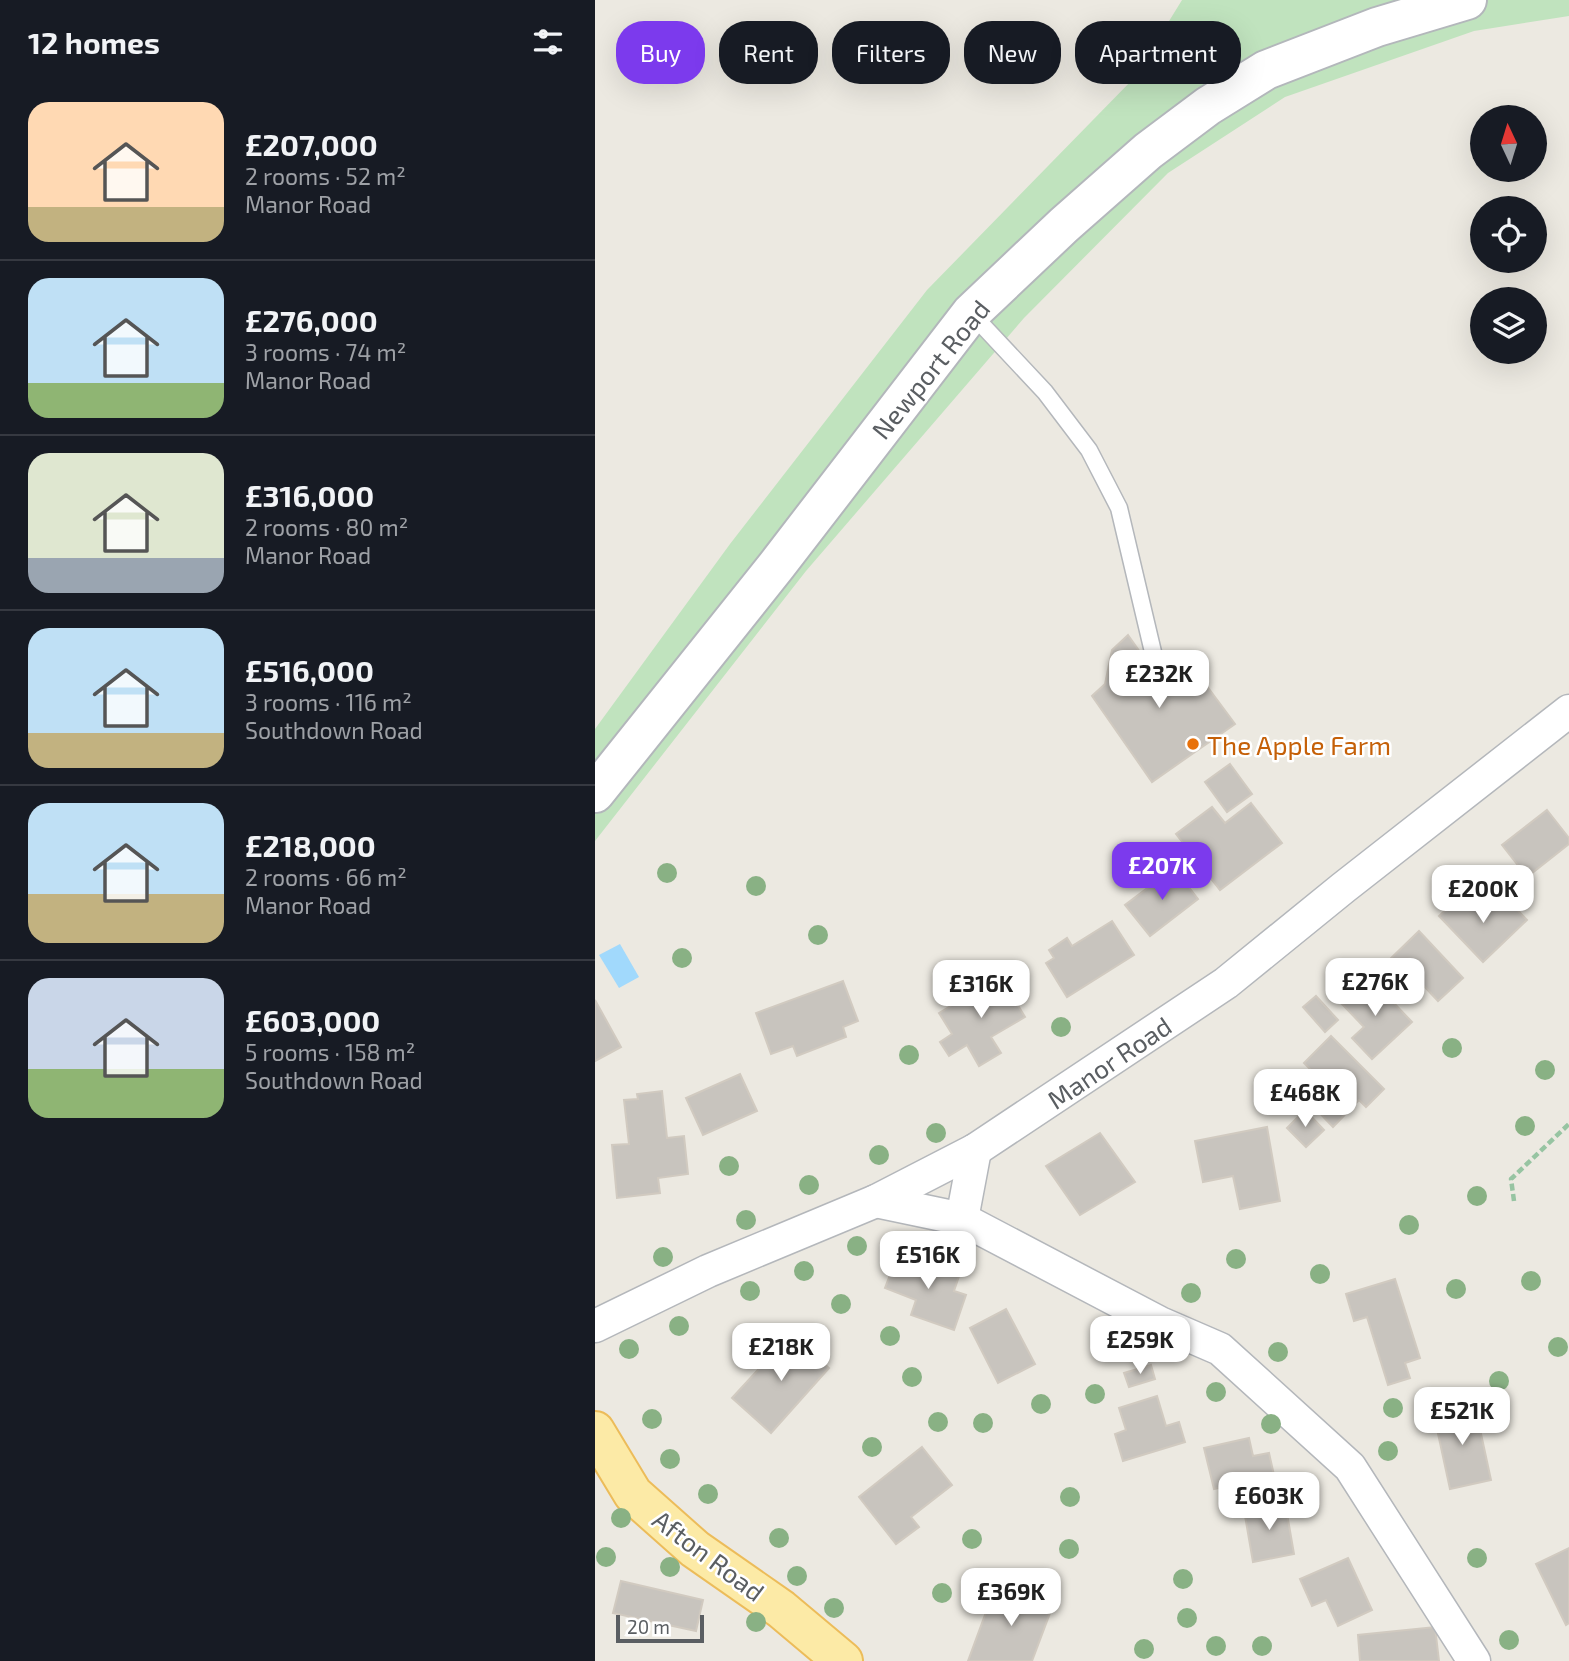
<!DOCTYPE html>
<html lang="en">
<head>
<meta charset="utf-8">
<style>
  body { margin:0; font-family:"Exo 2",sans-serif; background:#242831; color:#f1f3f6; height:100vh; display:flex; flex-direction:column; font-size:26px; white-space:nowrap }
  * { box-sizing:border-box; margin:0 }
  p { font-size:23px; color:#9ea1a6 }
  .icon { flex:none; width:38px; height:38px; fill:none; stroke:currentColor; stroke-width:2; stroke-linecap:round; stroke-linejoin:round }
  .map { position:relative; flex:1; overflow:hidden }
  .drawer { display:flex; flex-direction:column; background:#171b24; width:595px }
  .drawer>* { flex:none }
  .hud { position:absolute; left:21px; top:21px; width:665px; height:63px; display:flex; gap:14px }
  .needle { width:46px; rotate:356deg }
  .fabs { position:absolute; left:875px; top:105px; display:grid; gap:14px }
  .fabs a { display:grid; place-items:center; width:77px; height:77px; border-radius:50%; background:#171b24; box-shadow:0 7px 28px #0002; font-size:35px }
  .scale { position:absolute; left:21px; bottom:18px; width:88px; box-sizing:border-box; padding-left:7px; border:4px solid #5a5e62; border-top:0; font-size:19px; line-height:24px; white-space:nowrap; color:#5a5e62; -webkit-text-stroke:5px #fff; paint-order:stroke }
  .price { position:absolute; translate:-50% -60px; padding:0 16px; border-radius:14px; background:#fff; color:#222; font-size:23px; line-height:46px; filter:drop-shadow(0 2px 4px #0008) }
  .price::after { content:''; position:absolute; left:50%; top:42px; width:21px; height:16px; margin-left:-10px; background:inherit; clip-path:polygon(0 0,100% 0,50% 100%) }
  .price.active { background:#7c3aed; color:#fff }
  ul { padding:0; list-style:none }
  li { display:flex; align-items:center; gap:21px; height:175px; padding:0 28px }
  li+li { border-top:2px solid #363941 }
  li span { display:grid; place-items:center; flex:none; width:196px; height:140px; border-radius:21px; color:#555 }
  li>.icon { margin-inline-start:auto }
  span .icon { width:84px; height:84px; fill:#fffc; stroke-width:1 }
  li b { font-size:30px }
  h2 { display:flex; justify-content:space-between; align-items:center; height:84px; padding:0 28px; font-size:30px }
  .tag { padding:0 24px; border-radius:28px; background:#171b24; box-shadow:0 7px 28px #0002; font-size:24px; line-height:63px }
  .tag.active { background:#7c3aed; color:#fff }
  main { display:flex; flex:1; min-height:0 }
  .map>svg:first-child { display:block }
  .green { fill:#c0e3be }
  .water { fill:#a1d9fc }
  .building { fill:#c8c4be; stroke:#d1cac0; stroke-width:2 }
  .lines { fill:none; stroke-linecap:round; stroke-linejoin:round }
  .lane-casing { stroke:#b4b7bb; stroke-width:19 }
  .street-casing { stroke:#b4b7bb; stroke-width:35 }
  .secondary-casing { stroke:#b3b7bb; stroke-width:42 }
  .primary-casing { stroke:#ecbc5a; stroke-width:42 }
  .path { stroke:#97c4a2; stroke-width:4.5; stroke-dasharray:7 3.5; stroke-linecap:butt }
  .lane { stroke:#fff; stroke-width:16 }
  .street { stroke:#fff; stroke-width:32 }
  .secondary { stroke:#fff; stroke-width:38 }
  .primary { stroke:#fceaa6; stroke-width:38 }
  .tree { fill:#89b184 }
  .food-dot { fill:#e8710a; stroke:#fff; stroke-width:2.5 }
  .labels { text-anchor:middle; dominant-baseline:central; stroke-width:5; stroke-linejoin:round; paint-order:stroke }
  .street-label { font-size:26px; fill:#5a5e62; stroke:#fff }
  .food-label { font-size:26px; fill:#c56008; stroke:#fff; text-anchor:start }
</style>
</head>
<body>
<main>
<section class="drawer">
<h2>12 homes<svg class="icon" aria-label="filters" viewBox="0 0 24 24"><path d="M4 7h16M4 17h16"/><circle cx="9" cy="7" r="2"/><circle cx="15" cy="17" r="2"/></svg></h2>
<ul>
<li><span style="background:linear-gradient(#ffd9b3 75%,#c2b280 0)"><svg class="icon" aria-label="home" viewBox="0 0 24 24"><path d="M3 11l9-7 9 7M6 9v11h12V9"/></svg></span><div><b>£207,000</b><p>2 rooms · 52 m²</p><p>Manor Road</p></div></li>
<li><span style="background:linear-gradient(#bfe0f5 75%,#8fb573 0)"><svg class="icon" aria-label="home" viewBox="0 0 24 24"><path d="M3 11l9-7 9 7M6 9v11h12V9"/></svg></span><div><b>£276,000</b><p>3 rooms · 74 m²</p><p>Manor Road</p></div></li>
<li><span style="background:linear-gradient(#dfe7d0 75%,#9aa5b1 0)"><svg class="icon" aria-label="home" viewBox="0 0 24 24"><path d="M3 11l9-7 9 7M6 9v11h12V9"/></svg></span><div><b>£316,000</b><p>2 rooms · 80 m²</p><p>Manor Road</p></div></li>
<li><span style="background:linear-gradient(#bfe0f5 75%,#c2b280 0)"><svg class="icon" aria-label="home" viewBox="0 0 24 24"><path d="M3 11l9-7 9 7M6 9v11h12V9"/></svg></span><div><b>£516,000</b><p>3 rooms · 116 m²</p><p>Southdown Road</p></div></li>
<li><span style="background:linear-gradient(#bfe0f5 65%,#c2b280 0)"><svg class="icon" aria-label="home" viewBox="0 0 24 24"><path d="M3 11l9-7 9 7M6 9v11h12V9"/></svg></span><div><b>£218,000</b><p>2 rooms · 66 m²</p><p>Manor Road</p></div></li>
<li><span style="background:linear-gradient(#c9d6e8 65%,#8fb573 0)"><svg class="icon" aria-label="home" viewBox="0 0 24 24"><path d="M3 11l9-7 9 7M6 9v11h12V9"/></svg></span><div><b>£603,000</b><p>5 rooms · 158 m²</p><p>Southdown Road</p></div></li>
</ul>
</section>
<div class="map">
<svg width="974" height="1661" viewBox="0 0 974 1661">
  <rect width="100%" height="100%" fill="#ece9e1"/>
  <!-- green -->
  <path class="green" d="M587 0H974V16L879 31 690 97 573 173 429 318 211 571 0 841V729L135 544 332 290 539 78Z"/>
  <!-- water -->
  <path class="water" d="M25 944 44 977 24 988 4 955Z"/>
  <!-- building -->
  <g class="building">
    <path d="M533 635 557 669 574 657 591 680 600 670 640 724 557 782 497 696 510 684 517 650Z"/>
    <path d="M635 764 657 794 632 812 610 782Z"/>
    <path d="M656 803 687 843 625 890 581 834 617 807 630 823Z"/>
    <path d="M952 810 974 838V844L932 877 907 845Z"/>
    <path d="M579 868 603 899 555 936 530 905Z"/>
    <path d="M868 894 887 915 908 895 932 920 888 962 844 916Z"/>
    <path d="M517 921 539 955 472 997 451 963 459 958 454 950 472 938 477 946Z"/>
    <path d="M824 931 868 978 843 1001 814 970 805 979 790 964Z"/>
    <path d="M405 976 430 1017 396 1037 406 1053 384 1066 372 1045 354 1056 345 1042 357 1034 344 1013Z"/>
    <path d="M775 978 817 1022 777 1059 757 1038 769 1027 747 1004Z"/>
    <path d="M248 981 263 1021 248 1027 251 1037 202 1056 198 1046 176 1054 161 1013Z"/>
    <path d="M721 996 743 1020 730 1032 708 1007Z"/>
    <path d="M0 1000 26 1047 0 1061Z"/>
    <path d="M736 1036 789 1089 771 1107 764 1100 738 1127 717 1105 734 1088 709 1063Z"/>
    <path d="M145 1074 162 1111 108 1135 91 1098Z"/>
    <path d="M67 1091 72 1138 89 1136 93 1174 63 1178 65 1193 22 1198 17 1145 34 1144 29 1100 43 1099 42 1094Z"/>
    <path d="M710 1110 729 1130 711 1147 692 1128Z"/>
    <path d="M672 1127 685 1201 645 1209 638 1176 608 1182 600 1141Z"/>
    <path d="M505 1133 540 1182 485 1215 451 1166Z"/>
    <path d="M303 1254 364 1276 359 1291 371 1295 359 1330 316 1315 321 1300 290 1288Z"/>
    <path d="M800 1279 825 1358 810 1363 815 1378 793 1385 772 1317 759 1321 751 1294Z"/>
    <path d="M411 1309 440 1364 403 1383 375 1328Z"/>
    <path d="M196 1334 234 1368 176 1433 137 1398Z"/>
    <path d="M556 1365 560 1379 534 1387 529 1373Z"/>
    <path d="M562 1396 571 1426 584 1422 590 1442 528 1461 520 1434 531 1430 524 1408Z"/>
    <path d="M880 1406 896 1480 855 1489 839 1415Z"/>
    <path d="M654 1438 658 1456 674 1453 679 1475 619 1489 609 1448Z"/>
    <path d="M327 1447 357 1485 316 1517 324 1527 301 1544 264 1497Z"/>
    <path d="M690 1502 699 1554 658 1562 649 1510Z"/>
    <path d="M974 1548V1623L971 1625 941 1564Z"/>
    <path d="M753 1558 777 1610 743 1626 731 1600 717 1606 705 1579Z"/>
    <path d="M26 1581 108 1600 101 1631 18 1613Z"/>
    <path d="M401 1585 458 1605 437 1661H373Z"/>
    <path d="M840 1627 844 1661H765L763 1635Z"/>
  </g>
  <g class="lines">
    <!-- lane casing -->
    <g class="lane-casing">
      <path id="lane" d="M376 313 450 392 494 450 524 508 558 652"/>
    </g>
    <!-- street casing -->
    <g class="street-casing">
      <g id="street">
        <path d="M281 1201 367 1219 565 1323 625 1349 755 1467 879 1661"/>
        <path d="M367 1219 380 1150"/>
        <path d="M0 1326 113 1271 281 1201 380 1150 631 983 748 888 974 711"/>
      </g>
    </g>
    <!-- secondary casing -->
    <g class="secondary-casing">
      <path id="secondary" d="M0 793 182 565 376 313 469 225 553 151 613 106 671 70 782 27 872 0"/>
    </g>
    <!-- primary casing -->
    <g class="primary-casing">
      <path id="primary" d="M0 1431 38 1494 100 1549 186 1609 248 1661"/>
    </g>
    <!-- path -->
    <path class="path" d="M919 1201 916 1179 974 1124"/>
    <!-- lane -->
    <use href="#lane" class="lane"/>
    <!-- street -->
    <use href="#street" class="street"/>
    <!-- secondary -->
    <use href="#secondary" class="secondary"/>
    <!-- primary -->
    <use href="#primary" class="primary"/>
  </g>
  <!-- trees -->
  <g class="tree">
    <circle cx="72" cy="873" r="10"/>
    <circle cx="161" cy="886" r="10"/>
    <circle cx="223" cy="935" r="10"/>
    <circle cx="87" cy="958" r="10"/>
    <circle cx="466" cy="1027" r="10"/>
    <circle cx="857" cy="1048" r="10"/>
    <circle cx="314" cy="1055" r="10"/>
    <circle cx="950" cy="1070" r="10"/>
    <circle cx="930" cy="1126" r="10"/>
    <circle cx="341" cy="1133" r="10"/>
    <circle cx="284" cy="1155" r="10"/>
    <circle cx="134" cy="1166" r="10"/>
    <circle cx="214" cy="1185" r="10"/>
    <circle cx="882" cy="1196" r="10"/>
    <circle cx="151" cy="1220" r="10"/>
    <circle cx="814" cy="1225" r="10"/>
    <circle cx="262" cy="1246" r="10"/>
    <circle cx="68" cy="1257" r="10"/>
    <circle cx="641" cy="1259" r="10"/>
    <circle cx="209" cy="1271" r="10"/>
    <circle cx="725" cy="1274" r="10"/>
    <circle cx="936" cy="1281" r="10"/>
    <circle cx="861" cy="1289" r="10"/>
    <circle cx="155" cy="1291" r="10"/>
    <circle cx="596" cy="1293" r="10"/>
    <circle cx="246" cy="1304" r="10"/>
    <circle cx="84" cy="1326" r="10"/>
    <circle cx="295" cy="1336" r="10"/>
    <circle cx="963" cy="1347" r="10"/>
    <circle cx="34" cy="1349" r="10"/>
    <circle cx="683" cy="1352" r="10"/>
    <circle cx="317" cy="1377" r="10"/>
    <circle cx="904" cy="1381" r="10"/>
    <circle cx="621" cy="1392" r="10"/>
    <circle cx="500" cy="1394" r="10"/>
    <circle cx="446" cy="1404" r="10"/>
    <circle cx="798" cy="1408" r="10"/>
    <circle cx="57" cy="1419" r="10"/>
    <circle cx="343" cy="1422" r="10"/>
    <circle cx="388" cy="1423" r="10"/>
    <circle cx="676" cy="1424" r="10"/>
    <circle cx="277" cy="1447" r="10"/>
    <circle cx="793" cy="1451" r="10"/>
    <circle cx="75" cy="1459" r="10"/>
    <circle cx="113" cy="1494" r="10"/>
    <circle cx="475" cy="1497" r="10"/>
    <circle cx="26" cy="1518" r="10"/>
    <circle cx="184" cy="1538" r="10"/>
    <circle cx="377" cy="1539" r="10"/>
    <circle cx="474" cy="1549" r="10"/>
    <circle cx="11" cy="1557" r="10"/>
    <circle cx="882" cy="1558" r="10"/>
    <circle cx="75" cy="1567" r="10"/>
    <circle cx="202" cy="1576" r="10"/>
    <circle cx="588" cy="1579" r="10"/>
    <circle cx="347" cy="1593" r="10"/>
    <circle cx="239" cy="1608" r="10"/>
    <circle cx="592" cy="1618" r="10"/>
    <circle cx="161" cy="1622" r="10"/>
    <circle cx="914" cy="1640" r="10"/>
    <circle cx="621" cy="1646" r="10"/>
    <circle cx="667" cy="1646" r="10"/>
    <circle cx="549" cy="1649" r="10"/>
  </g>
  <!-- markers -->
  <circle class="food-dot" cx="598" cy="744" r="7"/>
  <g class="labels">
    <!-- street labels -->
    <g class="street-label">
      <text transform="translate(335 369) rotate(-51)">Newport Road</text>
      <text transform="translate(514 1062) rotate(-34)">Manor Road</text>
      <text transform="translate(114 1555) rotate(37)">Afton Road</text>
    </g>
    <!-- food labels -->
    <g class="food-label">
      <text x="612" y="744">The Apple Farm</text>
    </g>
  </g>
</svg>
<div class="fabs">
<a><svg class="needle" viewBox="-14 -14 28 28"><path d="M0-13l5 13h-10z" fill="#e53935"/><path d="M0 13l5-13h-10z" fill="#9ea1a6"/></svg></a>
<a><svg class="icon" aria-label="locate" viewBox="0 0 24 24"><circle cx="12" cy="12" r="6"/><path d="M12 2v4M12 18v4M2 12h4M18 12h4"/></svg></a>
<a><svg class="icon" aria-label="layers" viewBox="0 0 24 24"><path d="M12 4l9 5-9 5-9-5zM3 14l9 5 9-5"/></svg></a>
</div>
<div class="scale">20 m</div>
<b class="price" style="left:564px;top:710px">£232K</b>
<b class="price active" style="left:567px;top:902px">£207K</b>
<b class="price" style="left:888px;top:925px">£200K</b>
<b class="price" style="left:780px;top:1018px">£276K</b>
<b class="price" style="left:386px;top:1020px">£316K</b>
<b class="price" style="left:710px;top:1129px">£468K</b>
<b class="price" style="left:333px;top:1291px">£516K</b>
<b class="price" style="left:545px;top:1376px">£259K</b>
<b class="price" style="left:186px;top:1383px">£218K</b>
<b class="price" style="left:867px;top:1447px">£521K</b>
<b class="price" style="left:674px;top:1532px">£603K</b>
<b class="price" style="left:416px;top:1628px">£369K</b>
<div class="hud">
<a class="tag active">Buy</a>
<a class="tag">Rent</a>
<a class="tag">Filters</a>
<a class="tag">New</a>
<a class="tag">Apartment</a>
</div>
</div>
</main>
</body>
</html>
